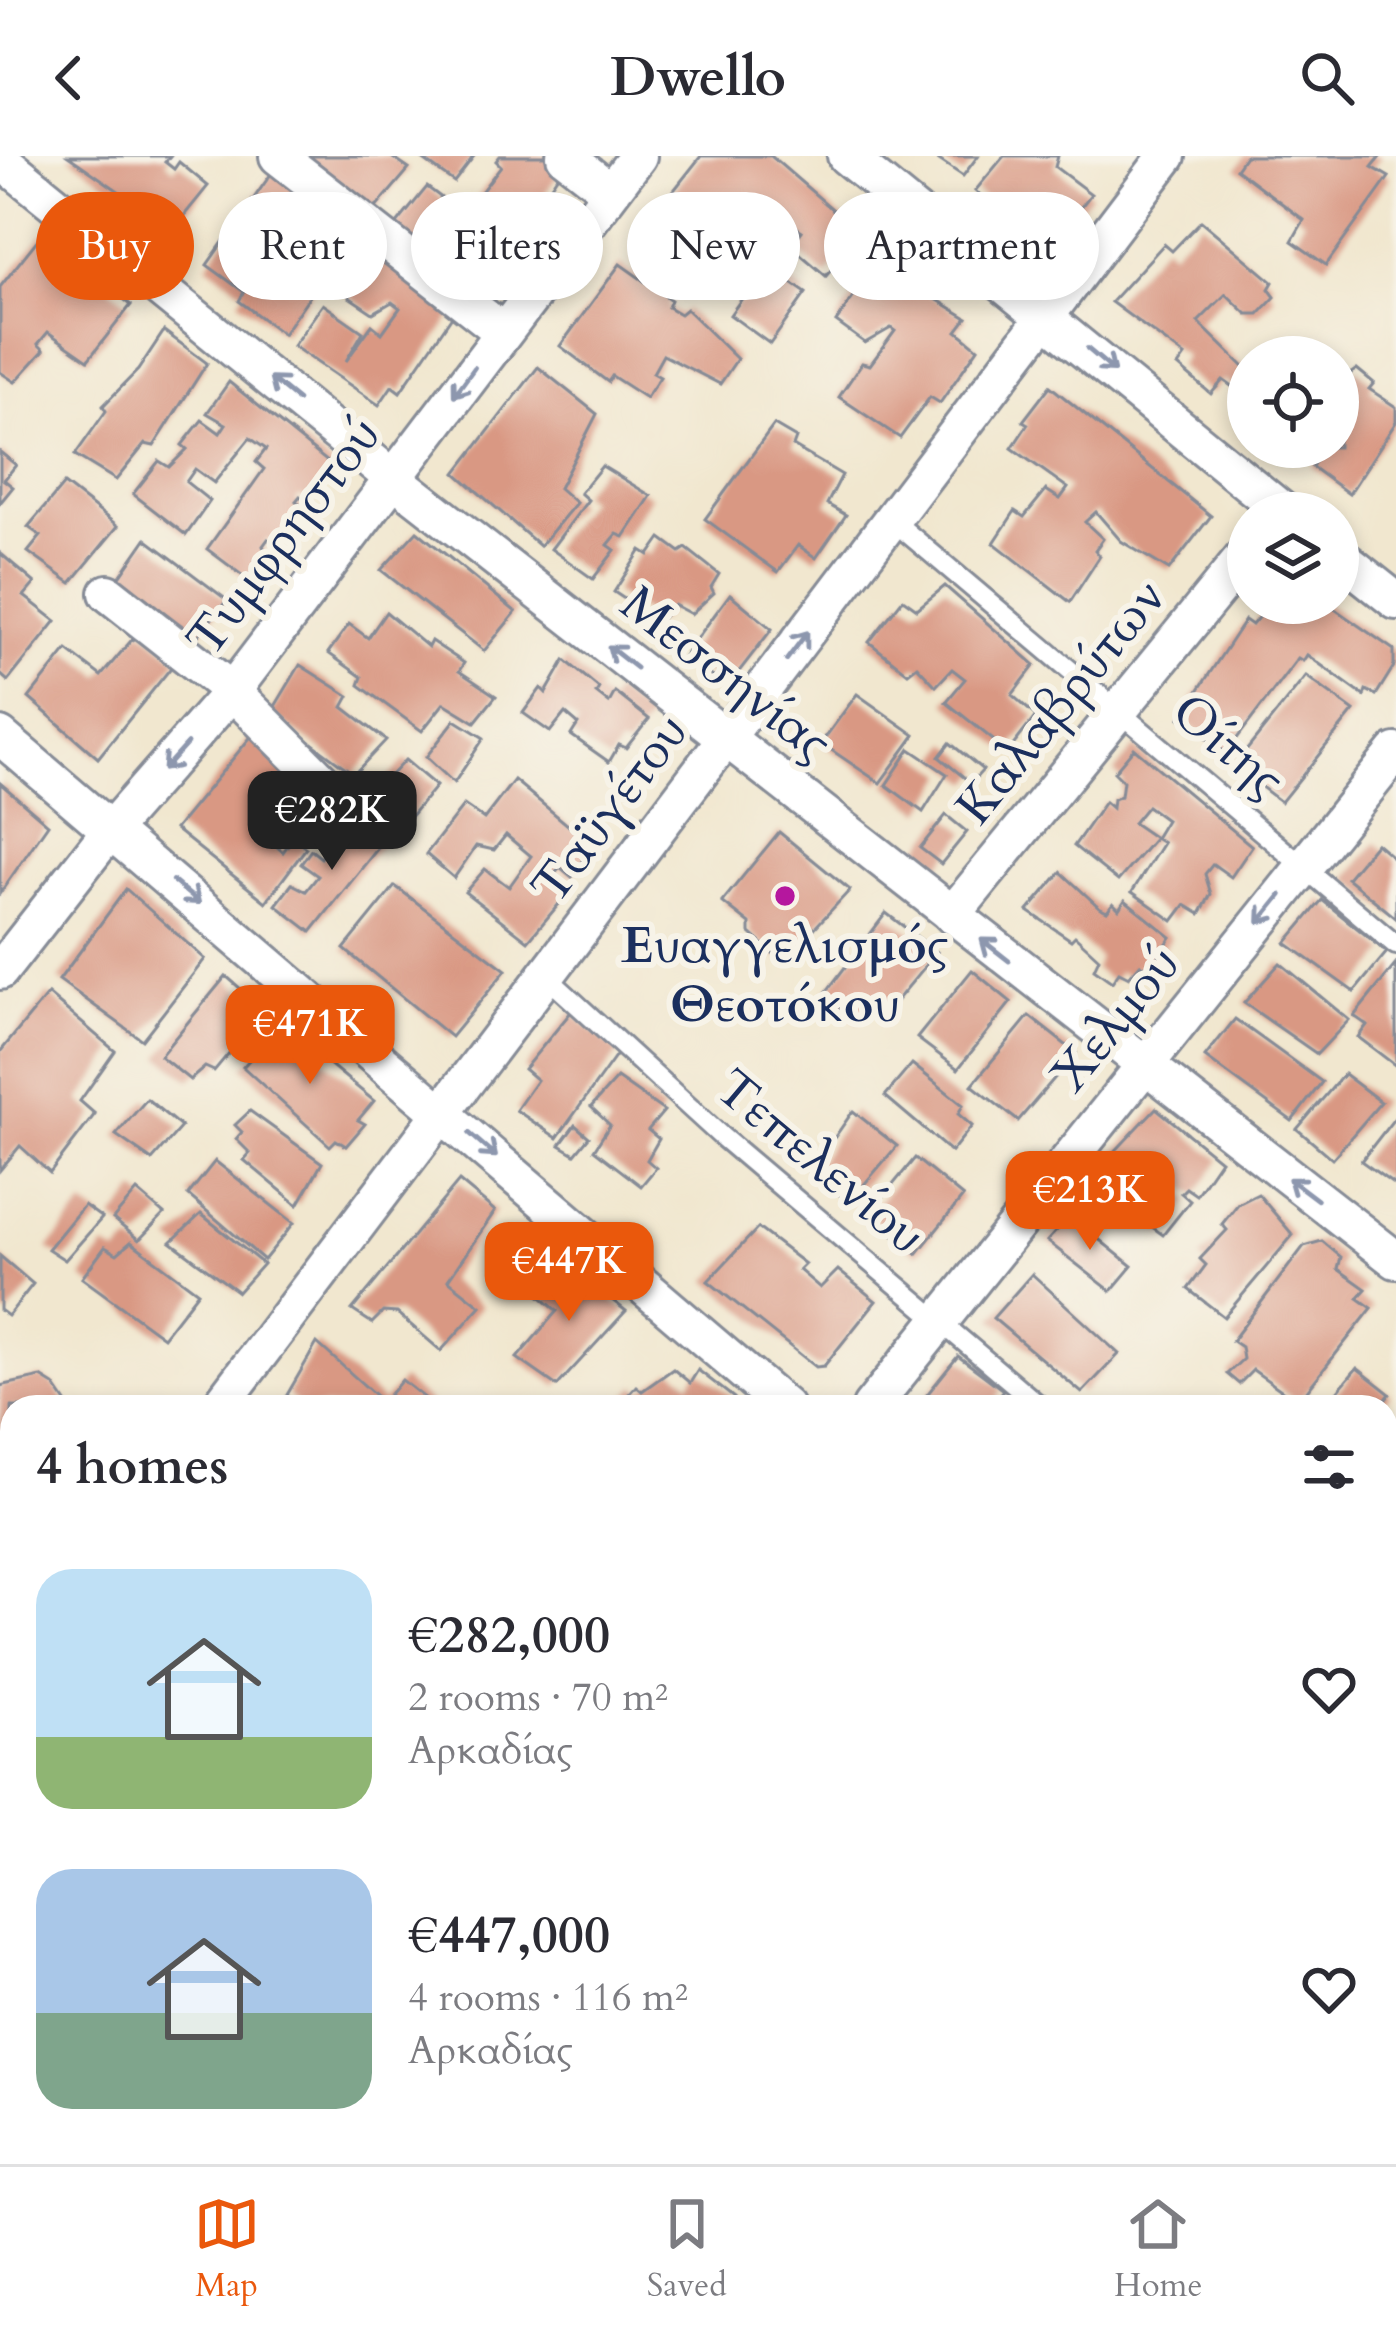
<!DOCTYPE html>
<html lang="en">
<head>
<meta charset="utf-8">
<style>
  body { margin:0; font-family:Cardo,serif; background:#f2f2f3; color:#2b2b33; height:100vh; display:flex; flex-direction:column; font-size:45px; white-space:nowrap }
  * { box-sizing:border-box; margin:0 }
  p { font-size:39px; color:#7c7c81 }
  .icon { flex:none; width:66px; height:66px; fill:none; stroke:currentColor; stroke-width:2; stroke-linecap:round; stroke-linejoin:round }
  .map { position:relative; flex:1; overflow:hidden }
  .side { position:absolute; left:0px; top:1239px; width:1398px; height:771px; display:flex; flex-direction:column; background:#fff; border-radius:36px 36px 0 0; box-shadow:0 6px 18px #0003 }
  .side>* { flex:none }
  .hud { position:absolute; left:36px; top:36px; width:1326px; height:108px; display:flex; gap:24px }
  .controls { position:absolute; left:1227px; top:180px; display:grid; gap:24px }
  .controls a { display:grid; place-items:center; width:132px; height:132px; border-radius:50%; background:#fff; box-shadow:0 6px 18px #0003; font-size:60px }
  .price { position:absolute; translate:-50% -102px; padding:0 27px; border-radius:24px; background:#ea580c; color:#fff; font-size:39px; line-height:78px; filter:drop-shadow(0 3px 6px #0008) }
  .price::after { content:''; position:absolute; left:50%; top:72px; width:36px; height:27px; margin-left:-18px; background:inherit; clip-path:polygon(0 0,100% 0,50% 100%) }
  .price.selected { background:#222; color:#fff }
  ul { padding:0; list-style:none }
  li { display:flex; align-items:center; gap:36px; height:300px; padding:0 36px }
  li span { display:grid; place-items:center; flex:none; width:336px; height:240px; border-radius:36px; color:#555 }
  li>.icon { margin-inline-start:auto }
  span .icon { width:144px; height:144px; fill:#fffc; stroke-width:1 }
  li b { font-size:51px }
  h2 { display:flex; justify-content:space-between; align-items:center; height:144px; padding:0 36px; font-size:51px }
  .pill { padding:0 42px; border-radius:54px; background:#fff; box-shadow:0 6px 18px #0003; font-size:42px; line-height:108px }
  .pill.selected { background:#ea580c; color:#fff }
  header { display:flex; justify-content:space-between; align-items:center; height:156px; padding:0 36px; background:#fff; font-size:54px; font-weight:800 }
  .tabs { display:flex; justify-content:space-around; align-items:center; height:168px; border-top:3px solid #e1e1e2; background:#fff; font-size:33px; color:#7c7c81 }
  .tabs a { display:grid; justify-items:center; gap:6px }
  .tabs .selected { color:#ea580c }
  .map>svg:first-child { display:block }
  .building { fill:#d99883; fill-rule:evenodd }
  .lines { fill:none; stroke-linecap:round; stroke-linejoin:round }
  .lane-casing { stroke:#868b96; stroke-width:24 }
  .street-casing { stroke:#868b96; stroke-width:42 }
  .secondary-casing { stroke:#868b96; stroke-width:57 }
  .lane { stroke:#fff; stroke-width:18 }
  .street { stroke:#fff; stroke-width:36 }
  .secondary { stroke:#fff; stroke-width:51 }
  .oneway { stroke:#8d97ae }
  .poi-dot { fill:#b5179e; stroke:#f7f3e8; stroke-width:4.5 }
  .labels { text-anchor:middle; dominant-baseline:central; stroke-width:12; stroke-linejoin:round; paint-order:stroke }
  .street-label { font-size:51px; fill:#1b2f5e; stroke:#f7f3e8 }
  .poi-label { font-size:51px; font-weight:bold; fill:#1b2f5e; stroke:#f7f3e8 }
</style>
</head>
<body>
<header><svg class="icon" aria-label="back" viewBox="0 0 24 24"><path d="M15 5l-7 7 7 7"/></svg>Dwello<svg class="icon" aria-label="search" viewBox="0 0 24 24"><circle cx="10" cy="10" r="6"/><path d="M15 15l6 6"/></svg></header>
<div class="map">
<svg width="1396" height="2008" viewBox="0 0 1396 2008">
  <rect width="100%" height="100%" fill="#f7f3e8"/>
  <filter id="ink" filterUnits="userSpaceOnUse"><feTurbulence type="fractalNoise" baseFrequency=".00833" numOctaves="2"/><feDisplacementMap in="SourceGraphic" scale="24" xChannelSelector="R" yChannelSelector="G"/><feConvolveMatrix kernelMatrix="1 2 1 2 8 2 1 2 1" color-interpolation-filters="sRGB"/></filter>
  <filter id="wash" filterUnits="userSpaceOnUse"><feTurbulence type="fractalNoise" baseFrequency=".004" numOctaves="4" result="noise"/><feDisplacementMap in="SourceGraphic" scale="48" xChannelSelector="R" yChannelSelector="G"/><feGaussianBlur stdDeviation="2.7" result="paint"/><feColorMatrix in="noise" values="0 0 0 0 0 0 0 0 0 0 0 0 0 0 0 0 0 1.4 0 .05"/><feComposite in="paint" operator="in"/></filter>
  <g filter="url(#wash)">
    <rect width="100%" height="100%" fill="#f1e7cf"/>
    <g id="blocks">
      <!-- building -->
      <g class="building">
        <path d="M68 0H170L165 6 174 13 179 6 208 30 165 83 126 57 133 45Z"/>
        <path d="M294 0H390L409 13 374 54Z"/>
        <path d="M418 0H474L454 26Z"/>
        <path d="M500 0H556L566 7 516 81 471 49 501 10 496 5Z"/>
        <path d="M701 0H771L861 78 826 120 791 90 802 75 787 65 777 77 745 54 749 49 738 41 729 55 741 63 699 117 641 76Z"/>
        <path d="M933 0H978L963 20Z"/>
        <path d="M1004 0H1058L1055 11 1091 38 1047 95 975 35Z"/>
        <path d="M1245 0H1381L1372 11 1389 21 1326 109 1292 85 1304 64 1236 13Z"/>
        <path d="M276 11 357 78 327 117 267 75 252 96 313 135 283 178 239 145 244 136 207 109Z"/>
        <path d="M427 31 506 90 475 134 392 74Z"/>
        <path d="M1201 65 1273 126 1269 133 1275 141 1259 158H1247L1226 138 1198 166 1248 215 1237 234 1223 224 1211 238 1178 210 1185 200 1111 146 1164 88 1172 95Z"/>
        <path d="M42 78 131 149 88 204 48 176 38 188 44 194 15 226 0 216V131Z"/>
        <path d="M373 86 461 147 400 236 392 230 379 249 293 190 323 148 363 176 346 205 372 169 382 177 400 152 392 146 373 157 349 141 353 130 346 123Z"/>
        <path d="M877 107 967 162 957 175 978 192 940 247 930 241 900 282 839 241 862 207 870 209 895 175 891 172 865 187 836 166Z"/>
        <path d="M620 108 671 144 668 151 680 158 686 153 737 203 720 228 663 199 653 217 660 221 646 242 612 220 608 226 560 190Z"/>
        <path d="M766 109 806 137 770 188 730 159Z"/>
        <path d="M164 175 207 207 154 290 145 288 116 324 75 299 106 255 103 250 138 214Z"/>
        <path d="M1338 209 1350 218 1357 213 1374 227 1369 233 1396 251V266L1349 338 1312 311 1315 305 1308 299 1302 305 1286 291H1338Z"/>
        <path d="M538 211 597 258 559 332 576 347 540 390 456 317Z"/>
        <path d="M229 226 334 311 308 346 300 340 296 345 303 352 277 389 268 383 263 390 267 398 247 423 207 393 264 313 256 306 266 293 250 282 214 327 195 313 186 326 210 345 186 379 133 338 159 305 169 311 187 293 182 289 202 264 220 277 226 268 207 257Z"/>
        <path d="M1050 230 1211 360 1169 414 1121 385 1096 356 1085 366 1103 383 1095 394 1100 400 1070 446 994 387 1015 355 1024 361 1046 334 1060 343 1068 332 1012 292 1028 268 1023 265Z"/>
        <path d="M774 269 796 282 793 290 842 319 827 348 846 359 816 402 798 389 778 416 705 363Z"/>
        <path d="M0 296 16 309 4 324 13 331 0 347Z"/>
        <path d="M602 310 651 340 624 381 617 378 608 389 615 394 593 423 551 393 588 344 580 337Z"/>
        <path d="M64 328 118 370 71 427 28 396 41 380 28 371Z"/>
        <path d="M417 375 516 456 484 495 381 414Z"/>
        <path d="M661 382 680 396 686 392 719 418 711 431 714 437 691 458 674 449 659 466 614 436 641 394 649 399Z"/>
        <path d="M146 383 227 444 197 481 119 422Z"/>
        <path d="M0 397 35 427 24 440 56 465 8 525 0 518Z"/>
        <path d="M945 430 1035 509 1012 539 1036 560 1008 596 946 546 965 523 952 513 936 530 917 510 908 517 869 486 903 443 917 453Z"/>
        <path d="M730 438 772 473 727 531 684 500Z"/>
        <path d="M1270 447H1326L1394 494V510L1376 539 1366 534 1364 540 1307 499 1303 505 1298 502 1226 597 1180 562 1245 464 1252 469Z"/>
        <path d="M386 456 428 491 431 485 464 507 459 515 496 540 475 566 444 547 422 575 359 529 362 521 328 497 349 468 368 482Z"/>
        <path d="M141 473 178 503 98 602 29 542 67 494 101 520Z"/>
        <path d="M565 504 599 532 596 537 609 547 615 536 649 563 626 592 619 589 609 606 571 579 578 568 565 557 550 576 523 557 541 532 546 537Z"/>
        <path d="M300 509 349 540 343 551 386 584 354 618 271 557Z"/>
        <path d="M1306 520 1354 555 1281 646 1234 610Z"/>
        <path d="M857 538 915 579 880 627 821 587Z"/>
        <path d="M455 564 484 582 454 627 426 601Z"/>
        <path d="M254 577 331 645 311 667 303 662 297 668 262 642 251 655 275 674 269 684 283 696 293 682 306 692 266 746 175 673Z"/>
        <path d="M950 587 983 614 971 627 939 601Z"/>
        <path d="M1134 592 1252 690 1231 721 1213 708 1205 718 1211 738 1200 758 1185 749 1173 765 1132 736 1163 687 1155 682 1118 725 1074 690 1105 646 1112 652 1113 643 1121 640 1123 625 1114 616ZM1147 650 1166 664 1155 682 1133 667Z"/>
        <path d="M910 593 947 618 923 656 886 629Z"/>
        <path d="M405 604 436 630 404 668 370 641Z"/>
        <path d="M514 624 593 690 572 721 560 711 552 720 569 736 528 785 465 736 485 713 509 731 531 700 506 679 494 694 476 690 454 722 426 698 464 649 484 663Z"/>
        <path d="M0 627 48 668 0 737Z"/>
        <path d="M356 658 386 682 311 776 276 749 292 728 306 735 318 720 301 708 311 694 321 702Z"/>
        <path d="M946 659 967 676 941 708 920 692Z"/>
        <path d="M779 676 850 734 783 806 750 777V768L722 746Z"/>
        <path d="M1376 687 1396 704V762L1347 722Z"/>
        <path d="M1061 716 1099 751 1107 755 1113 747 1119 753 1125 744 1171 781 1150 813 1140 808 1129 821 1119 816 1112 826 1094 813 1099 802 1075 780 1071 784 1028 755Z"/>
        <path d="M395 730 506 814 451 881 344 793Z"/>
        <path d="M126 733 205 803 142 884 59 824Z"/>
        <path d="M1322 744 1387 796 1354 836 1286 787Z"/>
        <path d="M886 757 937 796 884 860 871 852 859 867 824 839Z"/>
        <path d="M1280 807 1349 864 1317 898 1244 847Z"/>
        <path d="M1396 808V910L1358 881 1367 869 1354 860Z"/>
        <path d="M972 814 1011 846 958 913 917 882Z"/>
        <path d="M226 820 265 854 214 915 205 911 190 924 160 900Z"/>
        <path d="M48 838 115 895 80 945 95 958 50 1017 20 990 0 1014V896Z"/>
        <path d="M571 856 618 897 557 982 516 954 537 924 524 913Z"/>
        <path d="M1029 860 1076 897 1018 965 972 929Z"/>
        <path d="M1235 863 1322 926 1292 965 1205 901Z"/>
        <path d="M281 868 374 945 358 964 365 968 346 990 336 984 330 990 243 911Z"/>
        <path d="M912 908 963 949 958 958 972 970 951 996 885 940Z"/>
        <path d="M1344 918 1381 946 1332 1003 1297 973Z"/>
        <path d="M617 922 664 955 648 974 659 983 647 1004 656 1012 641 1030 594 994 610 969 591 951Z"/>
        <path d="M147 943 181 971 152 1004 116 979Z"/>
        <path d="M1156 952 1220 1004 1196 1039 1186 1032 1181 1037 1190 1045 1163 1079 1088 1024Z"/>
        <path d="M250 955 322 1007 298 1049 244 1004 250 997 236 983 242 976 235 969Z"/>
        <path d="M853 955 897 990 849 1046 810 1017Z"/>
        <path d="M1396 960V1030L1361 1005Z"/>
        <path d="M575 969 589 981 575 998 560 989Z"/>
        <path d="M915 1002 963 1041 917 1098 868 1059Z"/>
        <path d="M215 1005 294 1067 264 1104 188 1039Z"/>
        <path d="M459 1025 495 1055 448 1124 481 1150 441 1195 397 1157 383 1156 372 1167 352 1154Z"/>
        <path d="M137 1035 164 1058 139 1084 113 1063Z"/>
        <path d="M1258 1038 1293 1079 1224 1161 1188 1133 1206 1109 1200 1103 1227 1074 1222 1068 1238 1048Z"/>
        <path d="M84 1049 102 1062 65 1104 48 1093Z"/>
        <path d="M201 1058 263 1108 238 1136 171 1086Z"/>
        <path d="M1070 1060 1132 1110 1111 1135 1047 1085Z"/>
        <path d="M758 1072 805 1108 799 1114 820 1132 838 1114 876 1145 824 1210 816 1211 708 1125Z"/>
        <path d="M1322 1085 1341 1101 1338 1113 1366 1133 1358 1142 1372 1152 1298 1246 1253 1214 1239 1228 1227 1218 1243 1203 1241 1191 1232 1185 1304 1090Z"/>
        <path d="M131 1086 198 1136 163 1181 82 1122 105 1091 117 1098Z"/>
        <path d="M0 1100 33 1128 8 1160 0 1154Z"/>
        <path d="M561 1104 626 1155 557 1230 517 1202 557 1155 535 1136Z"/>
        <path d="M1032 1118 1119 1198 1082 1237 993 1162Z"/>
        <path d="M317 1187 383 1246 402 1224 436 1251H302L287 1239Z"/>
        <path d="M958 1200 1003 1234 997 1241 1010 1251H917Z"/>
        <path d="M1357 1212 1390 1238 1380 1251H1324Z"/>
        <path d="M673 1213 690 1227 698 1214 734 1242 730 1251H617L636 1230 642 1235Z"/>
        <path d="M41 1221 54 1229 69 1251H12V1306L0 1280V1230Z"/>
        <path d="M0 1366 12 1375V1447L0 1440Z"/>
        <path d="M1396 1379V1486L1392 1490 1386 1485V1391Z"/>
        <path d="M1396 1611V1698L1386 1691V1623Z"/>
        <path d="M8 1669 12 1671 10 1778 0 1771V1679Z"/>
        <path d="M1386 1798 1396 1807V1841L1386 1852Z"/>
        <path d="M0 1816 12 1824V1896L2 1889 10 1874 0 1867Z"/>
        <path d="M1396 1896V1949L1386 1940V1907Z"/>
        <path d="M2 1960 12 1967V1995L0 2008Z"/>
        <path d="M51 1998H153L168 2008H65Z"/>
        <path d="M330 1998H414L418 2001 412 2008H336Z"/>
        <path d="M1070 1998 1076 2002 1109 1998 1121 2008H1061Z"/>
      </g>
    </g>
  </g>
  <g filter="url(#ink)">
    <use href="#blocks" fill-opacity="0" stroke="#868b96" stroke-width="3"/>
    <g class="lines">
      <!-- lane casing -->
      <g class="lane-casing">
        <g id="lane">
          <path d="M892 364 1396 789"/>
          <path d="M547 821 721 980 1041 1251"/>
          <path d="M173 1998 187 2008"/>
        </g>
      </g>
      <!-- street casing -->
      <g class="street-casing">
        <g id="street">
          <path d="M278 0 502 175"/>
          <path d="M565 0 610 35"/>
          <path d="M846 0 1285 357"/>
          <path d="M0 3 394 323 1396 1104"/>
          <path d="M1338 399 1396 445"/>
          <path d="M108 437 232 535 331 634"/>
          <path d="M0 580 785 1251"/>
          <path d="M952 759 1248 396"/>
          <path d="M0 815 112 672 232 535 638 0"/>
          <path d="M219 1251 1167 0"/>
          <path d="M871 1251 1396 596"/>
          <path d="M1386 1563 1396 1551"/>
          <path d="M0 1595 12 1579"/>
          <path d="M1386 1748 1396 1757"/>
          <path d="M265 2008 273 1998"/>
          <path d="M1000 2008 1009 1998"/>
        </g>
      </g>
      <!-- secondary casing -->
      <g class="secondary-casing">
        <g id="secondary">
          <path d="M0 1530 12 1540"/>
          <path d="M538 1998 550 2008"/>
        </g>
      </g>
      <!-- lane -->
      <use href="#lane" class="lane"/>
      <!-- street -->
      <use href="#street" class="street"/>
      <!-- secondary -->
      <use href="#secondary" class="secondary"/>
    </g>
    <!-- one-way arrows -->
    <defs><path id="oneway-shaft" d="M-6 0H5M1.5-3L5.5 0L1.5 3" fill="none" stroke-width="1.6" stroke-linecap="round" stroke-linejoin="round" transform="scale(3)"/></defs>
    <g class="oneway">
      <use href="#oneway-shaft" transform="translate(1101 204) rotate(40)"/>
      <use href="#oneway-shaft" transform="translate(464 226) rotate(126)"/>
      <use href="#oneway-shaft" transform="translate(284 233) rotate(-141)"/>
      <use href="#oneway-shaft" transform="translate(797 490) rotate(-53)"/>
      <use href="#oneway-shaft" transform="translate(622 501) rotate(-142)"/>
      <use href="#oneway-shaft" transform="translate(175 601) rotate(132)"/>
      <use href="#oneway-shaft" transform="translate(186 736) rotate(40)"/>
      <use href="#oneway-shaft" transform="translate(1270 753) rotate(129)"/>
      <use href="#oneway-shaft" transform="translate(995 794) rotate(-142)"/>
      <use href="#oneway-shaft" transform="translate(483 989) rotate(41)"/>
      <use href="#oneway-shaft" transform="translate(1303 1033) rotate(-143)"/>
    </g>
  </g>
  <!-- markers -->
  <circle class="poi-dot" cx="785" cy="740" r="12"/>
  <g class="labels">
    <!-- street labels -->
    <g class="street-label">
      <text transform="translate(284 381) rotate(-53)">Τυμφρηστού</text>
      <text transform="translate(726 518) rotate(38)">Μεσσηνίας</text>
      <text transform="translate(1061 546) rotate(-51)">Καλαβρύτων</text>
      <text transform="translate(1228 590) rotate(41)">Οίτης</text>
      <text transform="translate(610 653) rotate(-53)">Ταϋγέτου</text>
      <text transform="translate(1116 863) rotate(-51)">Χελμού</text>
      <text transform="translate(820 1006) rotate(40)">Τεπελενίου</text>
    </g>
    <!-- poi labels -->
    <g class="poi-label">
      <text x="785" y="790">Ευαγγελισμός<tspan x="785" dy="59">Θεοτόκου</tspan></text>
    </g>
  </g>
</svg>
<div class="controls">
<a><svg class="icon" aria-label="locate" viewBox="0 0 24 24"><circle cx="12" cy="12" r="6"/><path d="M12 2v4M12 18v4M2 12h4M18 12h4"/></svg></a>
<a><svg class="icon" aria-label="layers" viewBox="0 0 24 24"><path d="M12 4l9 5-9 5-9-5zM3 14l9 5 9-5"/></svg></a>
</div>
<b class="price selected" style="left:332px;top:717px">€282K</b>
<b class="price" style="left:310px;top:931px">€471K</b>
<b class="price" style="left:1090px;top:1097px">€213K</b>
<b class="price" style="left:569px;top:1168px">€447K</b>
<div class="hud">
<a class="pill selected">Buy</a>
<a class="pill">Rent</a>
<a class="pill">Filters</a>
<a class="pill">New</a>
<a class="pill">Apartment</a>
</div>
<section class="side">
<h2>4 homes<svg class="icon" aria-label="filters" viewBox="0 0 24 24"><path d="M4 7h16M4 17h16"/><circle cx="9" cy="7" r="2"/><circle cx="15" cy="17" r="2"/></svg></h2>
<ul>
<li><span style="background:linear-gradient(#bfe0f5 70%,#8fb573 0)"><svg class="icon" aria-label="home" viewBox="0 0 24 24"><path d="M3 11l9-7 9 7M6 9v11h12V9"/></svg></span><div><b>€282,000</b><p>2 rooms · 70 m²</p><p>Αρκαδίας</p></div><svg class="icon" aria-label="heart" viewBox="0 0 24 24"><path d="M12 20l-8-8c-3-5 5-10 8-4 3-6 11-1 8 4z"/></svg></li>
<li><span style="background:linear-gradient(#a9c7e8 60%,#7fa58c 0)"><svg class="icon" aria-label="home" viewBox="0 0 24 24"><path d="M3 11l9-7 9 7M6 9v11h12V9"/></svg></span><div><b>€447,000</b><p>4 rooms · 116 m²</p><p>Αρκαδίας</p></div><svg class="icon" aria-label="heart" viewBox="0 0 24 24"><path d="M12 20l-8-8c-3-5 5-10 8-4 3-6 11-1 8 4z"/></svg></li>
</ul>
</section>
</div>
<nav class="tabs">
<a class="selected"><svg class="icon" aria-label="map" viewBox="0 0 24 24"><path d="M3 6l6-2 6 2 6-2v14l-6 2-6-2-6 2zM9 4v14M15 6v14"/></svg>Map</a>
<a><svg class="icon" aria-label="saved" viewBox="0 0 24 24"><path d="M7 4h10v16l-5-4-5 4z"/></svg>Saved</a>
<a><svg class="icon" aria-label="home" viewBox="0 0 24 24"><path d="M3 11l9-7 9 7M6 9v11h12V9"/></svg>Home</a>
</nav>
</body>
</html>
